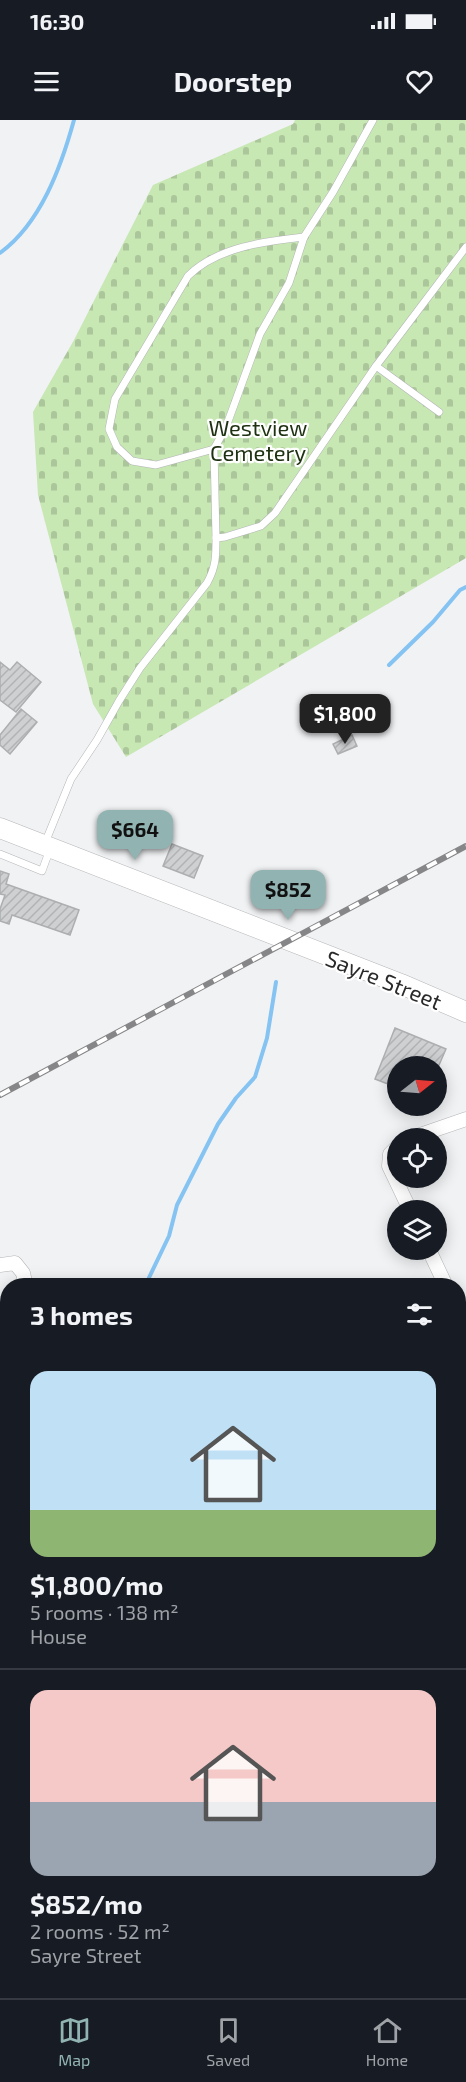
<!DOCTYPE html>
<html lang="en">
<head>
<meta charset="utf-8">
<style>
  body { margin:0; font-family:"Exo 2",sans-serif; background:#20242c; color:#f1f3f6; height:100vh; display:flex; flex-direction:column; font-size:22px; white-space:nowrap }
  * { box-sizing:border-box; margin:0 }
  p { font-size:20px; color:#9ea1a6 }
  .icon { flex:none; width:33px; height:33px; fill:none; stroke:currentColor; stroke-width:2; stroke-linecap:round; stroke-linejoin:round }
  .map { position:relative; flex:1; overflow:hidden }
  .side { position:absolute; left:0px; top:1158px; width:466px; height:720px; display:flex; flex-direction:column; background:#171b24; border-radius:24px 24px 0 0; box-shadow:0 3px 15px #0003 }
  .side>* { flex:none }
  .needle { width:39px; rotate:73deg }
  .buttons { position:absolute; left:387px; top:936px; display:grid; gap:12px }
  .buttons a { display:grid; place-items:center; width:60px; height:60px; border-radius:50%; background:#171b24; box-shadow:0 3px 15px #0003; font-size:30px }
  .price { position:absolute; translate:-50% -51px; padding:0 14px; border-radius:12px; background:#91b4b2; color:#111; font-size:20px; line-height:39px; filter:drop-shadow(0 2px 3px #0008) }
  .price::after { content:''; position:absolute; left:50%; top:36px; width:18px; height:14px; margin-left:-9px; background:inherit; clip-path:polygon(0 0,100% 0,50% 100%) }
  .price.selected { background:#222; color:#fff }
  ul { padding:0; list-style:none }
  li { display:grid; align-content:center; gap:12px; height:318px; padding:0 30px }
  li+li { border-top:2px solid #363941 }
  li span { display:grid; place-items:center; height:186px; border-radius:18px; color:#555 }
  li>.icon { margin-inline-start:auto }
  span .icon { width:108px; height:108px; fill:#fffc; stroke-width:1 }
  li b { font-size:26px }
  h2 { display:flex; justify-content:space-between; align-items:center; height:72px; padding:0 30px; font-size:26px }
  .status { display:flex; justify-content:space-between; align-items:center; height:42px; padding:0 30px; background:#171b24; direction:ltr }
  .status svg { height:16px; fill:currentColor }
  header { display:flex; justify-content:space-between; align-items:center; height:78px; padding:0 30px; background:#171b24; font-size:27px; font-weight:700 }
  .tab-bar { display:flex; justify-content:space-around; align-items:center; height:84px; border-top:2px solid #363941; background:#171b24; font-size:16px; color:#9ea1a6 }
  .tab-bar a { display:grid; justify-items:center; gap:3px }
  .tab-bar .selected { color:#91b4b2 }
  .map>svg:first-child { display:block }
  .cemetery { fill:url(#cemetery-stones) }
  .lines { fill:none; stroke-linecap:round; stroke-linejoin:round }
  .stream { stroke:#85c3f2; stroke-width:4 }
  .building { fill:url(#building-hatch); stroke:#acaeaf; stroke-width:1.5 }
  .lane-casing { stroke:#b4b5b7; stroke-width:8 }
  .street-casing { stroke:#b4b5b7; stroke-width:15 }
  .secondary-casing { stroke:#b4b5b7; stroke-width:21 }
  .primary-casing { stroke:#d0d0d0; stroke-width:22 }
  .lane { stroke:#fff; stroke-width:7 }
  .street { stroke:#fff; stroke-width:14 }
  .secondary { stroke:#fff; stroke-width:20 }
  .primary { stroke:#e0b38e; stroke-width:21 }
  .rail-casing { stroke:#868688; stroke-width:6 }
  .rail { stroke:#fff; stroke-width:4; stroke-dasharray:11; stroke-linecap:butt }
  .labels { text-anchor:middle; dominant-baseline:central; stroke-width:4.5; stroke-linejoin:round; paint-order:stroke }
  .park-label { font-size:22px; fill:#1e3111; stroke:#fff }
  .street-label { font-size:22px; fill:#2a2a2b; stroke:#fff }
</style>
</head>
<body>
<div class="status"><b>16:30</b><svg viewBox="0 0 49 12"><path d="M0 12V9h3v3zM5 12V6h3v6zM10 12V3h3v9zM15 12V0h3v12zM26 1h20v11H26zM47 4h2v5h-2z"/></svg></div>
<header><svg class="icon" aria-label="menu" viewBox="0 0 24 24"><path d="M4 6h16M4 12h16M4 18h16"/></svg>Doorstep<svg class="icon" aria-label="heart" viewBox="0 0 24 24"><path d="M12 20l-8-8c-3-5 5-10 8-4 3-6 11-1 8 4z"/></svg></header>
<div class="map">
<svg width="466" height="1878" viewBox="0 0 466 1878">
  <defs>
    <pattern id="cemetery-stones" width="16" height="16" patternUnits="userSpaceOnUse" patternTransform="scale(1.5)"><rect width="16" height="16" fill="#c7e7b3"/><path d="M2 7V4a2 2 0 0 1 4 0v3zM10 15v-3a2 2 0 0 1 4 0v3z" fill="#abc69a"/></pattern>
    <pattern id="building-hatch" width="6" height="6" patternUnits="userSpaceOnUse" patternTransform="scale(1.5)"><rect width="6" height="6" fill="#cfd0d2"/><path d="M-1 1l2-2M0 6l6-6M5 7l2-2" fill="none" stroke="#b2b3b4"/></pattern>
  </defs>
  <rect width="100%" height="100%" fill="#f1f2f4"/>
  <!-- cemetery -->
  <path class="cemetery" d="M295 0H466V438L126 637 93 584 38 375 33 292 74 220 153 65 293 4Z"/>
  <g class="lines">
    <!-- stream -->
    <g class="stream">
      <path d="M0 133C41 103 61 47 74 0"/>
      <path d="M389 545 433 502 460 470 466 467"/>
      <path d="M145 1166 169 1116 177 1085 218 1004 236 978 255 957 267 918 276 862"/>
      <path d="M0 1533 8 1523"/>
    </g>
  </g>
  <!-- building -->
  <g class="building">
    <path d="M0 542 10 550 17 542 41 562 16 592 0 580Z"/>
    <path d="M21 589 37 602 10 634 0 625V615Z"/>
    <path d="M352 615 357 626 338 634 333 624Z"/>
    <path d="M172 724 203 736 194 758 163 746Z"/>
    <path d="M0 751 9 754 6 764 79 790 70 815 12 795 9 804 0 801V789L5 775 0 774Z"/>
    <path d="M395 908 446 929 436 952V946H398V968L375 959Z"/>
  </g>
  <g class="lines">
    <!-- lane casing -->
    <g class="lane-casing">
      <g id="lane">
        <path d="M376 246 439 292"/>
        <path d="M214 329 156 345 132 341 117 327 109 309 115 279 188 156C217 127 266 121 304 117"/>
        <path d="M216 418 214 329 226 307 260 214 289 163 304 117 333 72 373 0"/>
        <path d="M45 723 71 659 97 620 119 581 140 548 207 463C216 447 216 436 216 418L225 417 261 406 275 393 376 246 466 127"/>
        <path d="M0 734 42 751 50 729"/>
      </g>
    </g>
    <!-- street casing -->
    <g class="street-casing">
      <g id="street">
        <path d="M411 1018 466 999"/>
        <path d="M398 1026 390 1034 389 1046 410 1090"/>
        <path d="M429 1130 446 1166"/>
        <path d="M0 1145 15 1143 23 1153 26 1166"/>
        <path d="M459 1192 466 1207"/>
        <path d="M0 1220 8 1212"/>
        <path d="M459 1287 466 1285"/>
        <path d="M0 1458 8 1456"/>
        <path d="M0 1763 8 1761"/>
        <path d="M151 1870 153 1878"/>
      </g>
    </g>
    <!-- secondary casing -->
    <g class="secondary-casing">
      <path id="secondary" d="M0 708 401 864 466 892"/>
    </g>
    <!-- primary casing -->
    <g class="primary-casing">
      <g id="primary">
        <path d="M459 1605 466 1602"/>
        <path d="M0 1622H8"/>
      </g>
    </g>
    <!-- lane -->
    <use href="#lane" class="lane"/>
    <!-- street -->
    <use href="#street" class="street"/>
    <!-- secondary -->
    <use href="#secondary" class="secondary"/>
    <!-- primary -->
    <use href="#primary" class="primary"/>
    <!-- rail casing -->
    <g class="rail-casing">
      <path id="rail" d="M0 975 466 726"/>
    </g>
    <!-- rail -->
    <use href="#rail" class="rail"/>
  </g>
  <g class="labels">
    <!-- park labels -->
    <g class="park-label">
      <text x="258" y="307">Westview<tspan x="258" dy="25">Cemetery</tspan></text>
    </g>
    <!-- street labels -->
    <g class="street-label">
      <text transform="translate(384 859) rotate(22)">Sayre Street</text>
    </g>
  </g>
</svg>
<div class="buttons">
<a><svg class="needle" viewBox="-14 -14 28 28"><path d="M0-13l5 13h-10z" fill="#e53935"/><path d="M0 13l5-13h-10z" fill="#9ea1a6"/></svg></a>
<a><svg class="icon" aria-label="locate" viewBox="0 0 24 24"><circle cx="12" cy="12" r="6"/><path d="M12 2v4M12 18v4M2 12h4M18 12h4"/></svg></a>
<a><svg class="icon" aria-label="layers" viewBox="0 0 24 24"><path d="M12 4l9 5-9 5-9-5zM3 14l9 5 9-5"/></svg></a>
</div>
<b class="price selected" style="left:345px;top:625px">$1,800</b>
<b class="price" style="left:135px;top:741px">$664</b>
<b class="price" style="left:288px;top:801px">$852</b>
<section class="side">
<h2>3 homes<svg class="icon" aria-label="filters" viewBox="0 0 24 24"><path d="M4 7h16M4 17h16"/><circle cx="9" cy="7" r="2"/><circle cx="15" cy="17" r="2"/></svg></h2>
<ul>
<li><span style="background:linear-gradient(#bfe0f5 75%,#8fb573 0)"><svg class="icon" aria-label="home" viewBox="0 0 24 24"><path d="M3 11l9-7 9 7M6 9v11h12V9"/></svg></span><div><b>$1,800/mo</b><p>5 rooms · 138 m²</p><p>House</p></div></li>
<li><span style="background:linear-gradient(#f6c9c9 60%,#9aa5b1 0)"><svg class="icon" aria-label="home" viewBox="0 0 24 24"><path d="M3 11l9-7 9 7M6 9v11h12V9"/></svg></span><div><b>$852/mo</b><p>2 rooms · 52 m²</p><p>Sayre Street</p></div></li>
</ul>
</section>
</div>
<nav class="tab-bar">
<a class="selected"><svg class="icon" aria-label="map" viewBox="0 0 24 24"><path d="M3 6l6-2 6 2 6-2v14l-6 2-6-2-6 2zM9 4v14M15 6v14"/></svg>Map</a>
<a><svg class="icon" aria-label="saved" viewBox="0 0 24 24"><path d="M7 4h10v16l-5-4-5 4z"/></svg>Saved</a>
<a><svg class="icon" aria-label="home" viewBox="0 0 24 24"><path d="M3 11l9-7 9 7M6 9v11h12V9"/></svg>Home</a>
</nav>
</body>
</html>
